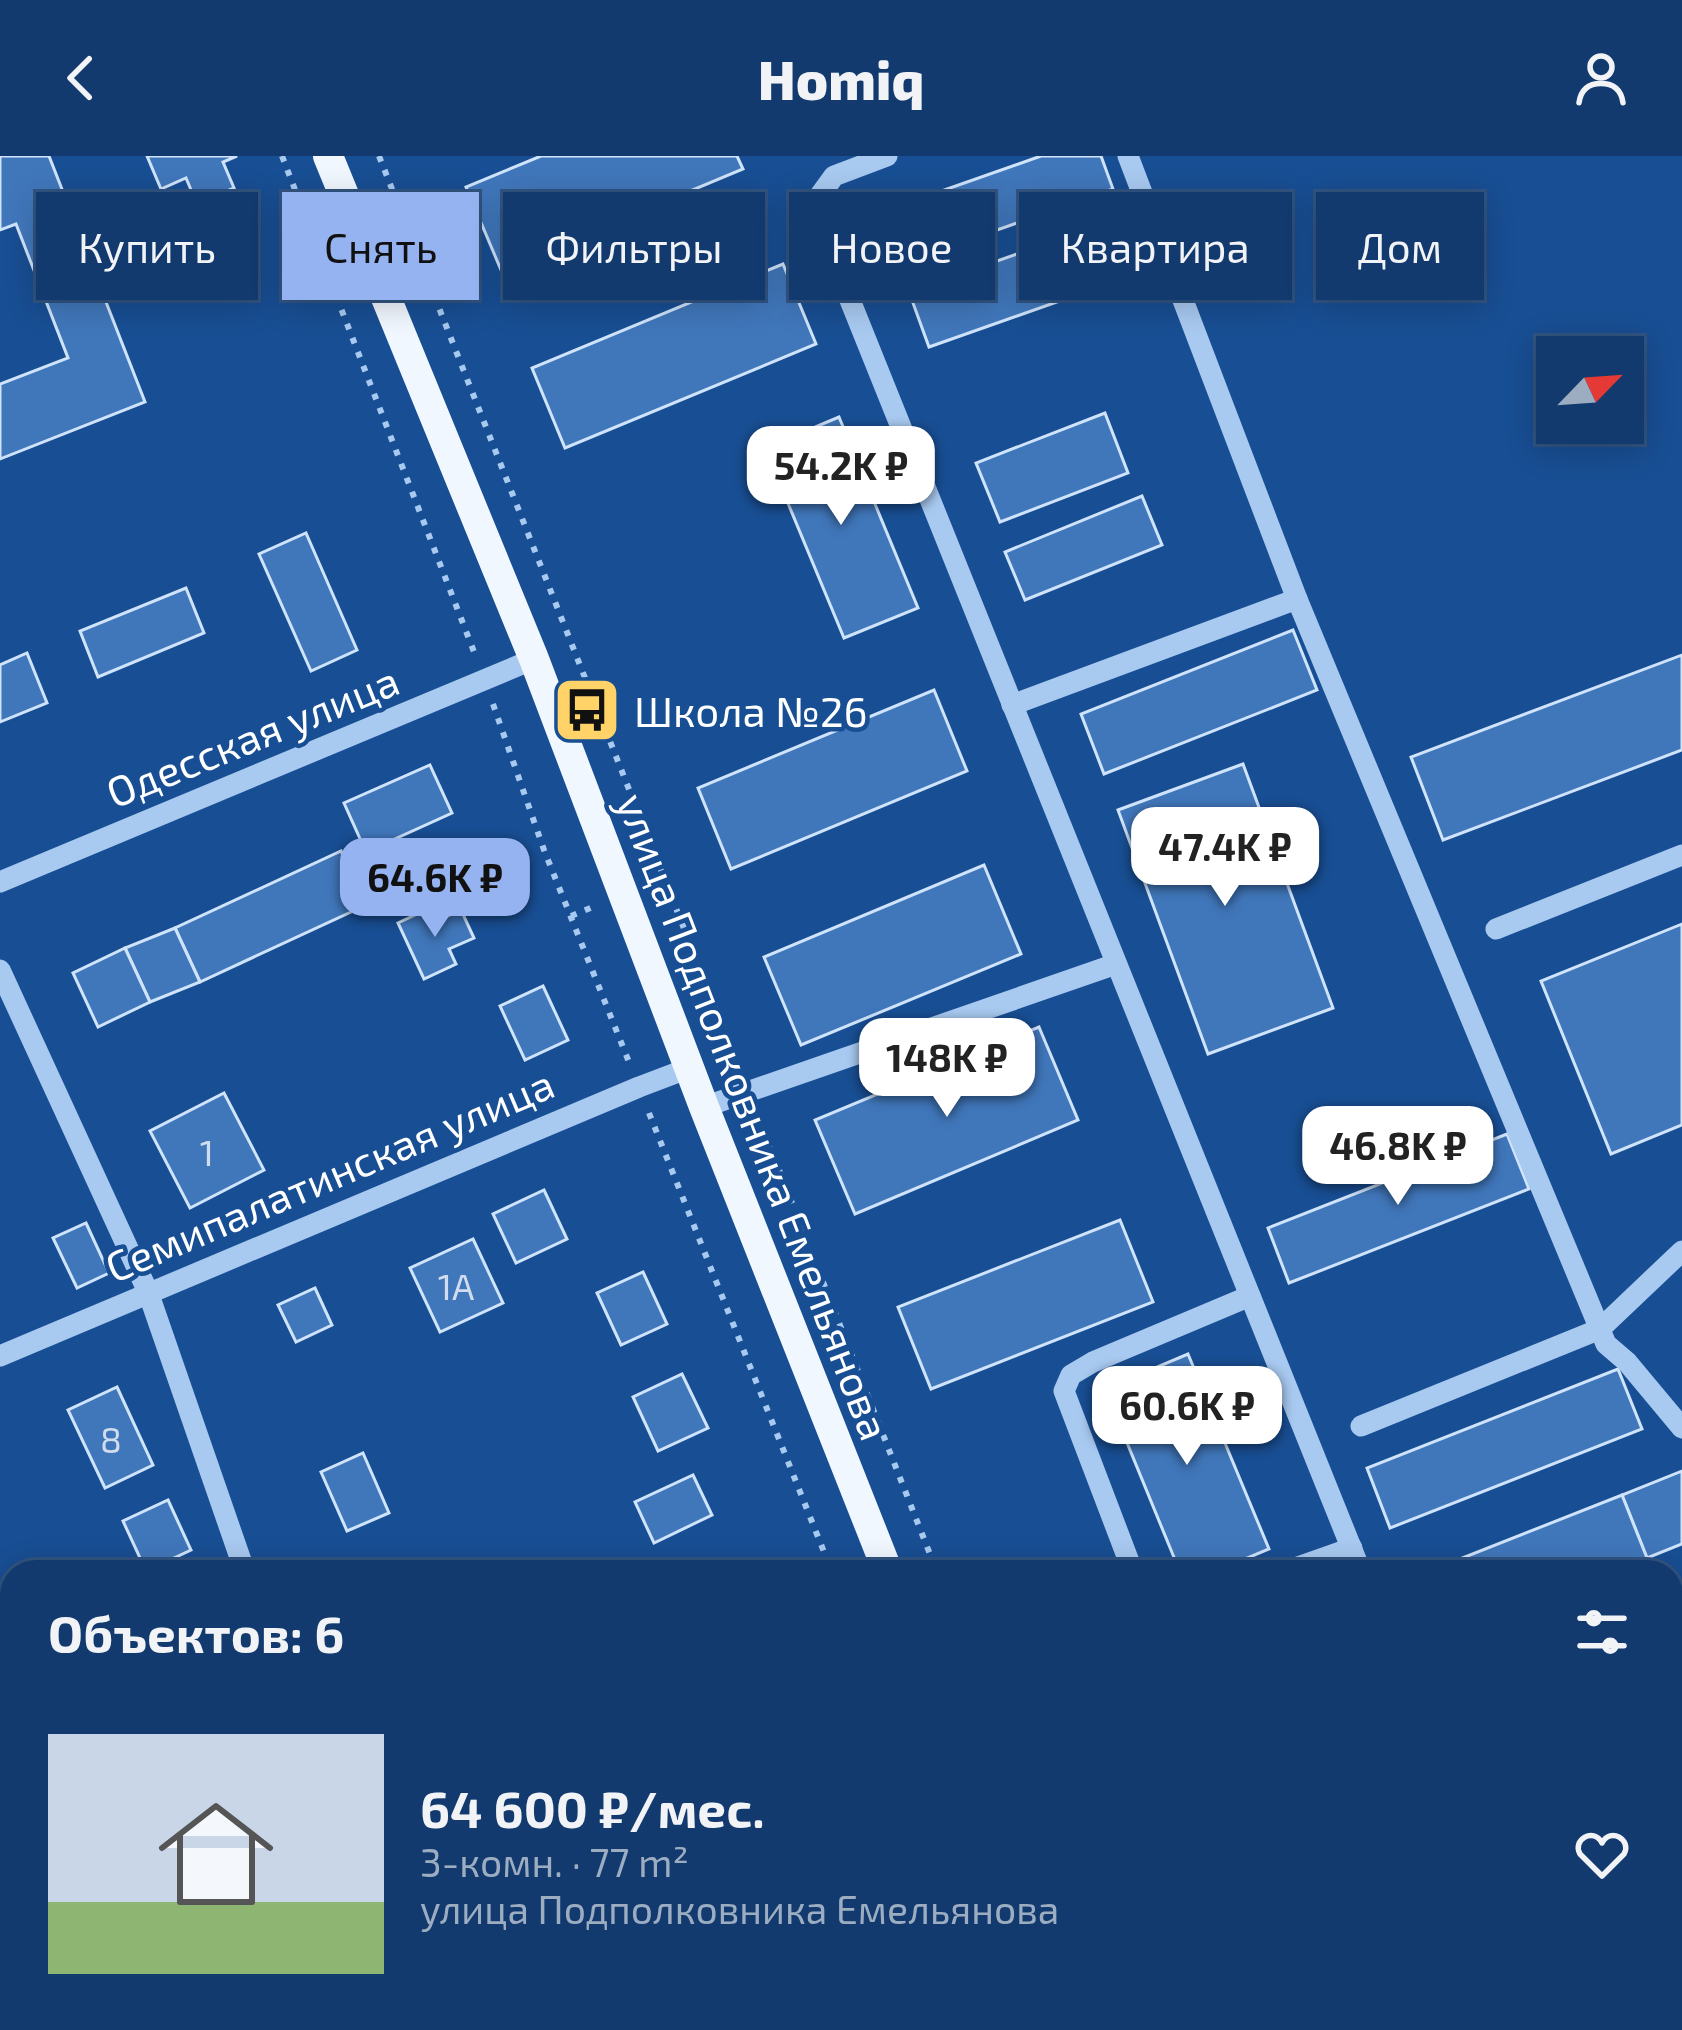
<!DOCTYPE html>
<html lang="ru">
<head>
<meta charset="utf-8">
<style>
  body { margin:0; font-family:"Exo 2",sans-serif; background:#1b4173; color:#f1f3f6; height:100vh; display:flex; flex-direction:column; font-size:45px; white-space:nowrap }
  * { box-sizing:border-box; margin:0 }
  p { font-size:39px; color:#9cadc2 }
  .icon { flex:none; width:66px; height:66px; fill:none; stroke:currentColor; stroke-width:2; stroke-linecap:round; stroke-linejoin:round }
  .map { position:relative; flex:1; overflow:hidden }
  .sheet { position:absolute; left:0px; top:1404px; width:1683px; height:471px; display:flex; flex-direction:column; background:#123a6e; border-radius:36px 36px 0 0; box-shadow:0 6px 30px #0003,0 0 0 3px #315481 }
  .sheet>* { flex:none }
  .banner { position:absolute; left:36px; top:36px; width:1611px; height:108px; display:flex; gap:24px }
  .needle { width:78px; rotate:65deg }
  .tools { position:absolute; left:1536px; top:180px; display:grid; gap:24px }
  .tools a { display:grid; place-items:center; width:108px; height:108px; border-radius:0px; background:#123a6e; box-shadow:0 6px 30px #0003,0 0 0 3px #315481; font-size:60px }
  .price { position:absolute; translate:-50% -102px; padding:0 27px; border-radius:24px; background:#fff; color:#222; font-size:39px; line-height:78px; filter:drop-shadow(0 3px 6px #0008) }
  .price::after { content:''; position:absolute; left:50%; top:72px; width:36px; height:27px; margin-left:-18px; background:inherit; clip-path:polygon(0 0,100% 0,50% 100%) }
  .price.active { background:#95b2f1; color:#111 }
  ul { padding:0; list-style:none }
  li { display:flex; align-items:center; gap:36px; height:300px; padding:0 48px }
  li+li { border-top:3px solid #315481 }
  li span { display:grid; place-items:center; flex:none; width:336px; height:240px; border-radius:0px; color:#555 }
  li>.icon { margin-inline-start:auto }
  span .icon { width:144px; height:144px; fill:#fffc; stroke-width:1 }
  li b { font-size:51px }
  h2 { display:flex; justify-content:space-between; align-items:center; height:144px; padding:0 48px; font-size:51px }
  .pill { padding:0 42px; border-radius:0px; background:#123a6e; box-shadow:0 6px 30px #0003,0 0 0 3px #315481; font-size:42px; line-height:108px }
  .pill.active { background:#95b2f1; color:#111 }
  header { display:flex; justify-content:space-between; align-items:center; height:156px; padding:0 48px; background:#123a6e; font-size:54px; font-weight:800 }
  .map>svg:first-child { display:block }
  .building { fill:#4077bb; stroke:#cfe3fb; stroke-width:3 }
  .lines { fill:none; stroke-linecap:round; stroke-linejoin:round }
  .path { stroke:#a8c9f0; stroke-width:6; stroke-dasharray:6 9; stroke-linecap:butt }
  .minor { stroke:#a8c9f0; stroke-width:21 }
  .major { stroke:#f1f7ff; stroke-width:30 }
  .labels { text-anchor:middle; dominant-baseline:central; stroke-width:9; stroke-linejoin:round; paint-order:stroke }
  .number-label { font-size:36px; fill:#cfddee }
  .poi-label { font-size:42px; fill:#fff; stroke:#184e93; text-anchor:start }
  .street-label { font-size:42px; fill:#fff; stroke:#184e93 }
</style>
</head>
<body>
<header><svg class="icon" aria-label="back" viewBox="0 0 24 24"><path d="M15 5l-7 7 7 7"/></svg>Homiq<svg class="icon" aria-label="person" viewBox="0 0 24 24"><circle cx="12" cy="8" r="4"/><path d="M4 21q1-7 8-7t8 7"/></svg></header>
<div class="map">
<svg width="1682" height="1874" viewBox="0 0 1682 1874">
  <rect width="100%" height="100%" fill="#184e93"/>
  <!-- building -->
  <g class="building">
    <path d="M0 0H49L145 246 0 303V228L68 202 16 68 0 74Z"/>
    <path d="M147 0H237L223 6 234 32 197 48 186 22 161 33Z"/>
    <path d="M541 0H737L743 13 501 114 466 31Z"/>
    <path d="M1041 0H1101L1113 33 895 110 876 58Z"/>
    <path d="M1122 61 1142 116 929 191 909 136Z"/>
    <path d="M783 108 816 188 565 292 532 212Z"/>
    <path d="M1105 257 1128 317 1000 366 976 307Z"/>
    <path d="M839 261 918 452 844 482 765 292Z"/>
    <path d="M1142 340 1162 389 1025 444 1005 396Z"/>
    <path d="M306 377 357 494 311 515 259 398Z"/>
    <path d="M186 432 204 477 98 521 80 475Z"/>
    <path d="M1293 474 1317 534 1104 618 1081 558Z"/>
    <path d="M27 497 47 547 0 566V509Z"/>
    <path d="M1682 499V594L1443 684 1411 601Z"/>
    <path d="M934 534 967 615 731 713 698 632Z"/>
    <path d="M1243 608 1333 852 1208 898 1118 654Z"/>
    <path d="M430 609 452 657 366 696 344 647Z"/>
    <path d="M341 695 366 749 200 826 175 772Z"/>
    <path d="M984 709 1021 798 801 889 764 801Z"/>
    <path d="M430 752 437 765 461 754 474 782 449 793 456 808 424 823 398 767Z"/>
    <path d="M1682 768V969L1611 998 1541 825Z"/>
    <path d="M175 772 200 826 150 846 125 792Z"/>
    <path d="M125 792 150 846 98 871 73 817Z"/>
    <path d="M543 830 568 884 525 904 500 850Z"/>
    <path d="M1039 871 1078 964 855 1058 815 964Z"/>
    <path d="M224 937 264 1014 190 1052 150 975Z"/>
    <path d="M1507 978 1529 1033 1289 1127 1268 1072Z"/>
    <path d="M544 1034 567 1083 516 1107 493 1058Z"/>
    <path d="M1120 1064 1153 1146 931 1233 898 1151Z"/>
    <path d="M86 1067 109 1117 77 1132 53 1082Z"/>
    <path d="M473 1083 503 1147 440 1176 410 1112Z"/>
    <path d="M643 1116 667 1168 621 1189 597 1137Z"/>
    <path d="M315 1132 332 1169 296 1186 278 1149Z"/>
    <path d="M1188 1198 1269 1393 1214 1416H1180L1105 1233Z"/>
    <path d="M1618 1213 1642 1273 1390 1372 1367 1312Z"/>
    <path d="M682 1218 708 1272 658 1295 633 1241Z"/>
    <path d="M117 1231 153 1309 105 1332 68 1254Z"/>
    <path d="M363 1297 389 1357 347 1375 321 1316Z"/>
    <path d="M1682 1315V1388L1647 1402 1622 1339Z"/>
    <path d="M693 1319 712 1359 654 1387 635 1346Z"/>
    <path d="M1622 1339 1647 1402 1611 1416H1427Z"/>
    <path d="M168 1344 191 1394 146 1415 123 1365Z"/>
    <path d="M1682 1522V1618L1671 1622V1527Z"/>
    <path d="M1682 1677V1781L1671 1786V1681Z"/>
    <path d="M59 1863H91L95 1874H63Z"/>
    <path d="M177 1863H223L228 1874H183Z"/>
    <path d="M491 1863H552L556 1874H495Z"/>
    <path d="M914 1863H938L942 1874H906L903 1867Z"/>
  </g>
  <g class="lines">
    <!-- path -->
    <g class="path">
      <path d="M282 0 476 501"/>
      <path d="M379 0 739 912"/>
      <path d="M493 548 544 694 629 906"/>
      <path d="M571 760 598 749"/>
      <path d="M649 957 832 1416"/>
      <path d="M757 958 937 1416"/>
      <path d="M1009 1863 1014 1874"/>
    </g>
    <!-- minor -->
    <g class="minor">
      <path d="M887 0 834 20 818 42 817 62 1361 1416"/>
      <path d="M1128 0 1297 443 1606 1188 1627 1206 1682 1272"/>
      <path d="M1012 549 1297 443"/>
      <path d="M0 726 534 503"/>
      <path d="M1496 773 1682 699"/>
      <path d="M0 814 148 1136 245 1416"/>
      <path d="M704 951 1116 808"/>
      <path d="M0 1200 639 931 689 912"/>
      <path d="M1361 1270 1600 1173 1682 1095"/>
      <path d="M1133 1416 1064 1235 1071 1219 1093 1206 1250 1140"/>
      <path d="M1284 1416 1352 1392"/>
      <path d="M1671 1452 1682 1448"/>
      <path d="M0 1842 12 1837"/>
      <path d="M414 1863 419 1874"/>
      <path d="M1356 1863 1361 1874"/>
      <path d="M1546 1863 1552 1874"/>
      <path d="M1147 1874 1174 1863"/>
      <path d="M1630 1874 1658 1863"/>
    </g>
    <!-- major -->
    <g class="major">
      <path d="M328 0 534 503 704 951 888 1416"/>
      <path d="M1065 1863 1069 1874"/>
    </g>
  </g>
  <!-- icons -->
  <defs>
    <g id="bus-square" transform="scale(3.45)"><rect x="-9" y="-9" width="18" height="18" rx="4" fill="#ffd367" stroke="#184e93"/><path d="M-5-6H5V4H4V6H2V4H-2V6H-4V4H-5ZM-3.5-4V0h7V-4ZM-3.5 1.2v1.5H-2V1.2ZM2 1.2v1.5H3.5V1.2Z" fill="#111"/></g>
  </defs>
  <g fill-rule="evenodd">
    <use href="#bus-square" x="587" y="554"/>
  </g>
  <g class="labels">
    <!-- number labels -->
    <g class="number-label">
      <text x="207" y="995">1</text>
      <text x="456" y="1129">1А</text>
      <text x="111" y="1282">8</text>
    </g>
    <!-- poi labels -->
    <g class="poi-label">
      <text x="634" y="554">Школа №26</text>
    </g>
    <!-- street labels -->
    <g class="street-label">
      <text transform="translate(252 579) rotate(-22)">Одесская улица</text>
      <text transform="translate(755 960) rotate(69)">улица Подполковника Емельянова</text>
      <text transform="translate(329 1018) rotate(-23)">Семипалатинская улица</text>
    </g>
  </g>
</svg>
<div class="tools">
<a><svg class="needle" viewBox="-14 -14 28 28"><path d="M0-13l5 13h-10z" fill="#e53935"/><path d="M0 13l5-13h-10z" fill="#9cadc2"/></svg></a>
</div>
<b class="price" style="left:841px;top:372px">54.2K ₽</b>
<b class="price" style="left:1225px;top:753px">47.4K ₽</b>
<b class="price active" style="left:435px;top:784px">64.6K ₽</b>
<b class="price" style="left:947px;top:964px">148K ₽</b>
<b class="price" style="left:1398px;top:1052px">46.8K ₽</b>
<b class="price" style="left:1187px;top:1312px">60.6K ₽</b>
<div class="banner">
<a class="pill">Купить</a>
<a class="pill active">Снять</a>
<a class="pill">Фильтры</a>
<a class="pill">Новое</a>
<a class="pill">Квартира</a>
<a class="pill">Дом</a>
</div>
<section class="sheet">
<h2>Объектов: 6<svg class="icon" aria-label="filters" viewBox="0 0 24 24"><path d="M4 7h16M4 17h16"/><circle cx="9" cy="7" r="2"/><circle cx="15" cy="17" r="2"/></svg></h2>
<ul>
<li><span style="background:linear-gradient(#c9d6e8 70%,#8fb573 0)"><svg class="icon" aria-label="home" viewBox="0 0 24 24"><path d="M3 11l9-7 9 7M6 9v11h12V9"/></svg></span><div><b>64 600 ₽/мес.</b><p>3-комн. · 77 m²</p><p>улица Подполковника Емельянова</p></div><svg class="icon" aria-label="heart" viewBox="0 0 24 24"><path d="M12 20l-8-8c-3-5 5-10 8-4 3-6 11-1 8 4z"/></svg></li>
</ul>
</section>
</div>
</body>
</html>
